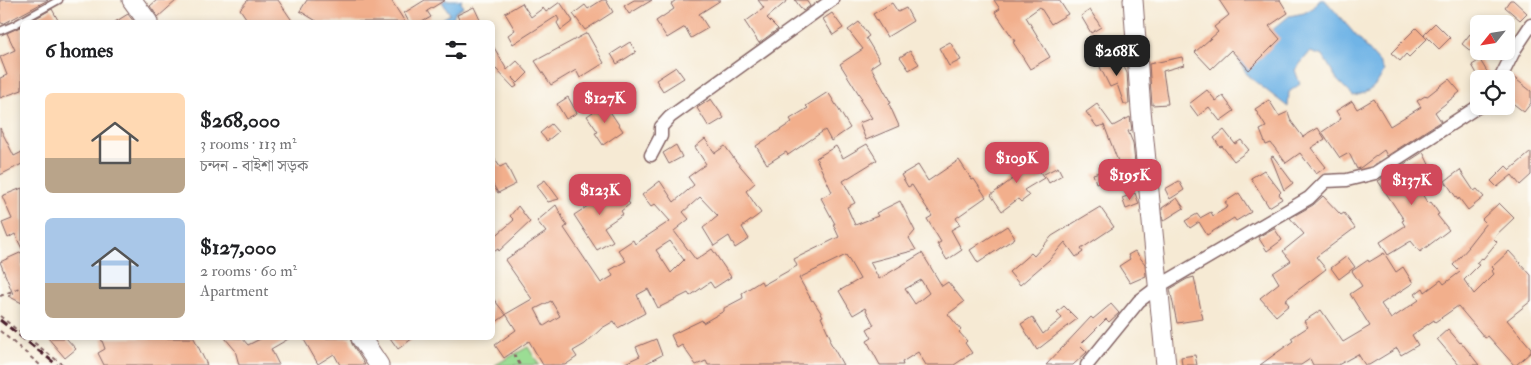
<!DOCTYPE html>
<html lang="en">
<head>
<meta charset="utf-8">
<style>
  body { margin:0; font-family:"IM FELL Double Pica","Noto Serif Bengali",serif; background:#f6f6f6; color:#202124; height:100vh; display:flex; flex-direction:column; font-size:19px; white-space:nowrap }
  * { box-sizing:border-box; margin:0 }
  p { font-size:16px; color:#757577 }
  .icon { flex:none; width:28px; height:28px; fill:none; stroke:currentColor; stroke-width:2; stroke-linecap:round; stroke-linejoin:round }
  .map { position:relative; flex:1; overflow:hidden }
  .sheet { position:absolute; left:20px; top:20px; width:475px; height:320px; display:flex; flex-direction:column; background:#fff; border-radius:8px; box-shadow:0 2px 8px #0003 }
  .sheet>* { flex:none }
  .needle { width:32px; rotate:240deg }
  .buttons { position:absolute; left:1470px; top:15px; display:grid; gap:10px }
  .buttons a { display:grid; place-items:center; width:45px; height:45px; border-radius:8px; background:#fff; box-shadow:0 2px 8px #0003; font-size:25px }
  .price { position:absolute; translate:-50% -42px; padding:0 11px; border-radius:10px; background:#d1495b; color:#fff; font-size:16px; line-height:32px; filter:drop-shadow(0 1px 2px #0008) }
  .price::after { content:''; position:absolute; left:50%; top:30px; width:15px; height:11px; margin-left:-8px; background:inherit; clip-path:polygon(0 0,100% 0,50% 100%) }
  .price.selected { background:#222; color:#fff }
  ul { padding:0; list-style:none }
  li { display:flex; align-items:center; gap:15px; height:125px; padding:0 25px }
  li span { display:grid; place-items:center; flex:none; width:140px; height:100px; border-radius:8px; color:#555 }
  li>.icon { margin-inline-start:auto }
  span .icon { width:60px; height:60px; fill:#fffc; stroke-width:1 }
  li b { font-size:21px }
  h2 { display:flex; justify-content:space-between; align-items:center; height:60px; padding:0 25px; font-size:21px }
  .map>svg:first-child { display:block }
  .green { fill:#9bdd94; stroke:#727e60 }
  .water { fill:#6fb4e6; stroke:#5c6a88 }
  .building { fill:#f2af8c; fill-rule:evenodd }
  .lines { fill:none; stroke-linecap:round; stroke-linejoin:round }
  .lane-casing { stroke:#866666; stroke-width:9 }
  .street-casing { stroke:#866666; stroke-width:15 }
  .secondary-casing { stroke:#866666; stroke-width:21 }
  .path { stroke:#866666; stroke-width:2; stroke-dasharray:4 4; stroke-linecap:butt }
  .lane { stroke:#fff; stroke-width:6 }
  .street { stroke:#fff; stroke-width:12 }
  .secondary { stroke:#fff; stroke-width:19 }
  .rail { stroke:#4a1f2b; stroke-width:3; stroke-dasharray:8 4; stroke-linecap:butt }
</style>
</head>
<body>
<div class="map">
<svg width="1531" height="365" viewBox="0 0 1531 365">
  <rect width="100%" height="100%" fill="#fdfcf7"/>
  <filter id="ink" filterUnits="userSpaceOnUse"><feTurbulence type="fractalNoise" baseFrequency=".02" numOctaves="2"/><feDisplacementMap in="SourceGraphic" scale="10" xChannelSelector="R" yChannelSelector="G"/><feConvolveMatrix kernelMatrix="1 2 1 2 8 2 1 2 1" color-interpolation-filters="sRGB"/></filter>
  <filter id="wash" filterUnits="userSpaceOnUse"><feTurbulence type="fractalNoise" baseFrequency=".0096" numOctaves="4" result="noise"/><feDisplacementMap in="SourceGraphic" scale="20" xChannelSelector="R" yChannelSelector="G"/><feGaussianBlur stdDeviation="1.12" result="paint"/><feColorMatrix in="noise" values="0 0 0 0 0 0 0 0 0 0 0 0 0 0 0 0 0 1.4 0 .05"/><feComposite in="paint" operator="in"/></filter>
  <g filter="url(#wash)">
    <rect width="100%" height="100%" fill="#f6ead4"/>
    <!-- green -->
    <path class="green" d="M528 347 539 365H495Z"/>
    <!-- water -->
    <g class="water">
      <path d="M441 0H462L461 2 463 7 455 12 453 18 454 22H437L450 14Z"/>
      <path d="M1320 0H1325L1380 63 1384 71C1376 87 1370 93 1353 96L1338 81 1323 56 1310 52 1295 70 1300 84 1289 92 1288 107 1248 76 1238 59 1289 16 1304 13 1313 8Z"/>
    </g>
    <g id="blocks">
      <!-- building -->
      <g class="building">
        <path d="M0 0H48L3 24 0 22Z"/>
        <path d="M157 0H177L158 17 150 6Z"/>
        <path d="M248 0H278L293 22H270L265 19 260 22H253L246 18 240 9Z"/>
        <path d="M307 0H391L405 22H318L300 11Z"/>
        <path d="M425 0H445L427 11 431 17 422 22H409L404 13Z"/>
        <path d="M602 0H606L613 12 585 30 573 14 585 5 588 9Z"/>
        <path d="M634 0H652L629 14 624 6Z"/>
        <path d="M676 0H721L699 14 708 28 691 38 685 27 667 38 656 21 674 9 671 4Z"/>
        <path d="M758 0H788L767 18 778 29 759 43 745 22 764 8Z"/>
        <path d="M795 0H806L810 6 803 11Z"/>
        <path d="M994 0H1059L1068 14 1051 24 1040 7 1026 17 1050 57 1030 69 1013 42 1015 41 995 12 1000 9Z"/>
        <path d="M1219 0H1280L1288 13 1269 26 1280 39 1249 70 1231 50 1211 69 1195 52 1218 32 1214 27 1229 15Z"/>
        <path d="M1510 0H1513L1527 13 1520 20 1505 7Z"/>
        <path d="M560 2 573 21 561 30 557 23 559 20 557 16 513 44 508 35 515 30 505 13 522 3 531 17 543 8 546 12Z"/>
        <path d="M892 3 898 12 906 8 913 21 887 37 873 14Z"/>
        <path d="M474 7 481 22H460L457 15Z"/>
        <path d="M52 9 59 22H29Z"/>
        <path d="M1090 10 1101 27 1091 33 1081 16Z"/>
        <path d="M832 13 843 28 833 35 823 19Z"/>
        <path d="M128 14 134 22H115Z"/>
        <path d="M859 22 869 36 866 38 880 61 871 67 891 103 889 104 899 126 866 140 859 123 872 118 860 100 862 99 840 64 863 49 848 30Z"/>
        <path d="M1435 23 1450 38 1439 49 1424 34Z"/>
        <path d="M22 26V90L0 98V78L7 75 0 57 15 50 7 33Z"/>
        <path d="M1416 28 1427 39 1409 57 1406 54 1400 61 1391 53Z"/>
        <path d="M587 33 604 63 580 78 576 70 551 85 535 61Z"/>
        <path d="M1470 34 1479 42V58L1462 44Z"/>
        <path d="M630 42 636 52 617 64 611 54Z"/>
        <path d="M950 42 961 60 949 66 939 48Z"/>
        <path d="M492 44 507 70 517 61 528 73 518 83 512 77 517 86 514 88 496 69 492 72Z"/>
        <path d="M910 51 919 64 909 70 900 57Z"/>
        <path d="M1119 57 1127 73 1129 104H1124L1117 84 1110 87 1100 67Z"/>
        <path d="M1182 57 1184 65 1163 71 1168 104 1152 105 1149 64Z"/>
        <path d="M1480 60 1489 75 1484 79H1480L1472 65Z"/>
        <path d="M676 67 684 78 663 91 656 80Z"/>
        <path d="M1513 77 1531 91V103L1524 112 1506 98V85Z"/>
        <path d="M1449 79 1460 92 1435 112 1441 121 1387 156 1384 150 1360 168 1357 169 1349 153 1340 158 1322 132 1341 119 1336 111 1352 101 1357 109 1374 99 1390 126 1421 107 1417 101 1425 96 1426 97Z"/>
        <path d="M1207 90 1216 101 1223 96 1234 111 1220 121 1209 107 1198 116 1189 104Z"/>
        <path d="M828 92 850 128 831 141 825 130 788 155 786 152 767 164 756 146 792 122 790 119 808 108 806 106Z"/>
        <path d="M568 97 577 113 566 119 557 104Z"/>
        <path d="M711 99 724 118 709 127 697 108Z"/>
        <path d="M1269 100 1279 116 1288 112 1291 121 1303 137 1318 128 1325 139 1311 148 1326 167 1316 174 1300 153 1286 163 1271 143 1266 145 1260 130 1266 127 1255 109Z"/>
        <path d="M605 104 623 131 603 145 595 133 598 132 587 116Z"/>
        <path d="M1097 104 1113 126 1130 117 1132 130 1128 131 1133 143 1136 173 1124 177 1104 125 1097 127 1086 112Z"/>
        <path d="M551 124 558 132 547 141 540 133Z"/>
        <path d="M0 128 14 156 22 152V164L0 175Z"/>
        <path d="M1224 130 1235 144 1241 140 1249 150 1234 161 1222 146 1220 147 1214 138Z"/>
        <path d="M705 139 715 153 725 146 735 160 755 183 746 191 761 213 742 227 749 239 735 248 729 236 714 246 703 228 718 216 700 197 683 212 689 219 674 231 696 260 712 249 731 277 714 288 710 282 690 296 688 293 658 308 648 289 637 295 645 313 618 328 614 321 602 328 585 344 573 351 577 357 565 365H543L529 341 504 358 495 345 516 330 506 314 532 299 505 260 546 232 537 221 556 205 567 226 564 228 601 283 613 276 610 270 626 261 618 250 633 240 635 244 670 221 655 204 651 207 642 195 660 181 674 202 694 185 688 177 706 164 695 147ZM670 241 684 260 671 273 656 250ZM551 301 560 316 544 326 535 309Z"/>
        <path d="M867 144 877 160 843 181 855 203 847 207 855 225 878 216 876 213 900 201 915 231 909 238 916 250 870 262 879 279 922 253 942 286 948 282 964 302 948 314 961 330 959 332 967 341 965 343 972 353 954 365H926L918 352 902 362 903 365H880L867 341 872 338 867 329 874 325 865 308 853 315 839 291 860 279 846 255 799 278 812 301 813 300 823 316 821 317 831 339 829 340 843 365H708L706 361 696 365 682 345 677 348 671 335 702 320 703 323 724 311V308L743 298 742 293 761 281 763 285 797 266 794 259 839 237 833 224H835L821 198 832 192 816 158 836 146 843 158ZM921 280 929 293 915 304 905 289Z"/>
        <path d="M676 145 682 157 669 164 663 153Z"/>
        <path d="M1423 152 1435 177 1418 187 1428 204 1431 202 1439 214 1437 215 1449 230 1420 252 1411 241 1388 255 1380 242 1405 226 1402 221 1404 220 1378 181Z"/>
        <path d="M1531 152V175L1520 185 1512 175 1497 187 1491 181 1506 166 1510 170Z"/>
        <path d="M492 155 500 167 506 164 516 184 498 193 492 183Z"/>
        <path d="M1273 156 1293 183 1284 190 1271 157Z"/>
        <path d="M1009 157 1019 170 1034 162 1044 178 1024 190 1029 196 1021 202 1018 199 1002 211 991 195 1014 178 1002 162Z"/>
        <path d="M959 160 972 180 974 179 986 197 956 218 960 225 951 230 962 250 947 260 937 244 941 242 927 219 932 216 912 185 908 187 901 175 918 165 928 181Z"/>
        <path d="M1058 167 1062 175 1049 183 1044 174Z"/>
        <path d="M1106 170 1108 179 1096 183 1093 174Z"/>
        <path d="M1264 170 1281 192 1279 194 1282 199 1269 207 1251 178Z"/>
        <path d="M1460 170 1474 191 1477 189 1484 197 1468 210 1459 198 1458 200 1445 181Z"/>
        <path d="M545 180 559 199 548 202 536 186Z"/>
        <path d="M1179 181 1184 190 1170 199 1165 189Z"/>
        <path d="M597 183 608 201 613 197 616 203 623 196 630 204 621 211 623 214 604 227 613 241 597 250 574 215 591 204 582 195Z"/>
        <path d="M22 188V249L15 234 8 238 2 223 12 219 2 196Z"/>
        <path d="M1135 193 1139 204 1126 209 1122 198Z"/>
        <path d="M1239 193 1251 212 1236 221 1234 218 1207 235 1199 222 1190 228 1185 221 1197 214 1200 218 1211 212 1213 216 1228 207 1225 202Z"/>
        <path d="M1323 196 1341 215 1344 213 1355 228 1316 257 1326 269 1285 300 1289 305 1276 316 1260 298 1279 283 1273 273 1291 261 1283 251 1304 234 1290 218 1313 205Z"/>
        <path d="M1177 198 1184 208 1163 221 1162 208Z"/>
        <path d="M1499 203 1514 218 1493 238 1497 242 1483 259 1482 258 1476 263 1479 265 1464 280 1474 294 1494 274 1492 271 1494 269 1492 267 1509 251 1531 275V301L1507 320 1531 348V352L1516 365H1514L1488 336 1485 338 1458 306 1435 322 1434 320 1412 335 1418 345 1401 355 1397 348 1369 365H1365L1358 354 1338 365H1313L1310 359 1301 365H1260L1293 341 1291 338 1308 327 1304 321 1321 310 1343 342 1370 326 1350 294 1362 286 1352 271 1368 260 1369 262 1384 253 1396 272 1403 267 1413 283 1381 304 1391 319 1419 300 1415 294 1423 288 1425 292 1441 280 1444 284 1460 272 1453 265 1469 247 1468 246 1486 223 1482 219Z"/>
        <path d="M518 206 530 222 499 251 498 249 492 253V239L514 220 510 216Z"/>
        <path d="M1100 207 1114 227 1081 249 1083 252 1076 257 1065 242 1049 260 1020 285 1009 272 1031 253 1034 256 1052 236Z"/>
        <path d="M1007 226 1015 238 978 263 970 250Z"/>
        <path d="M1274 228 1282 240 1267 251 1258 237Z"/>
        <path d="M1135 251 1145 264 1146 276 1130 283 1119 266 1130 259 1128 255Z"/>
        <path d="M22 252V303L8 296 13 294 0 262Z"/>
        <path d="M1347 256 1355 267 1339 279 1331 268Z"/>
        <path d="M1194 277 1203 319 1177 323 1170 289 1187 279Z"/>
        <path d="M492 297 506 315 492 325Z"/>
        <path d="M1111 304 1119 313 1109 322 1106 319 1080 345 1087 352 1073 365H1046L1091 317 1093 319Z"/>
        <path d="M1064 306 1077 319 1037 350 1021 324 1032 317 1043 334 1062 318 1057 312Z"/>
        <path d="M1448 329 1460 343 1461 342 1479 365H1459L1437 339Z"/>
        <path d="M48 338H66L76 349 65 358Z"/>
        <path d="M101 338H194L207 365H104L98 353 105 349Z"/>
        <path d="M225 338H242L248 345 262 338H290L271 349 279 365H239L235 350Z"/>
        <path d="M303 338H350L352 344 365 365H340L334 354 318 364Z"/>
        <path d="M390 338H413L398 349Z"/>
        <path d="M656 339 662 355 643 365H621L640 356 636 347Z"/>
        <path d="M1195 355 1197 365H1182L1181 357Z"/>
      </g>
    </g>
  </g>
  <g filter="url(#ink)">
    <use href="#blocks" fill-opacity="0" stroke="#866666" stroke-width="1"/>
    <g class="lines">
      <!-- lane casing -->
      <g class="lane-casing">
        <path id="lane" d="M0 31 14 25 59 0"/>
      </g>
      <!-- street casing -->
      <g class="street-casing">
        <g id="street">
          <path d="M1500 79 1515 49 1531 25"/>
          <path d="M651 155 661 136V127L670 117 832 0"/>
          <path d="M1087 365 1139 301 1159 286 1309 198 1326 181 1347 180 1375 173 1479 106"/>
        </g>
      </g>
      <!-- secondary casing -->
      <g class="secondary-casing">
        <g id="secondary">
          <path d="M132 0 148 22"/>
          <path d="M1133 0 1141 110 1166 365"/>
          <path d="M361 338 379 365"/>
        </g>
      </g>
      <!-- path -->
      <g class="path">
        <path d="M0 296 22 287"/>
        <path d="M0 316 22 334"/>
        <path d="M0 331 40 365"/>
        <path d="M28 338 63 365"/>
        <path d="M514 354 520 365"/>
      </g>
      <!-- lane -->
      <use href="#lane" class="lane"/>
      <!-- street -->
      <use href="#street" class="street"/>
      <!-- secondary -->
      <use href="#secondary" class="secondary"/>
      <!-- rail -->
      <path class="rail" d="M0 320 57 365"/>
    </g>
  </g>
</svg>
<div class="buttons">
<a><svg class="needle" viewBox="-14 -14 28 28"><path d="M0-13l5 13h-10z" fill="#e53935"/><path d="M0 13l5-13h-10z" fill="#757577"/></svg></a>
<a><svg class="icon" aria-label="locate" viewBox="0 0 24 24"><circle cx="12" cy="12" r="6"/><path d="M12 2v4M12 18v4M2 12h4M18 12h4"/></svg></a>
</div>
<b class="price selected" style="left:1117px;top:77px">$268K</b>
<b class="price" style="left:605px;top:124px">$127K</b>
<b class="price" style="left:1017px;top:184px">$109K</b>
<b class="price" style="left:1130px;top:201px">$195K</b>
<b class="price" style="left:1412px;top:206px">$137K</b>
<b class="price" style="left:600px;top:216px">$123K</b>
<section class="sheet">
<h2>6 homes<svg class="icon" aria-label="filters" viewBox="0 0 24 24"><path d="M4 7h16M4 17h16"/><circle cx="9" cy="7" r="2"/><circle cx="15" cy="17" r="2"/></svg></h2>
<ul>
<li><span style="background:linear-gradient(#ffd9b3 65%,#b9a48a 0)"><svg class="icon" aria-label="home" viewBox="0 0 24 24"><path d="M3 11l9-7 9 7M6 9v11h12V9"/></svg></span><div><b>$268,000</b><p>3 rooms · 113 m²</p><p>চন্দন - বাইশা সড়ক</p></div></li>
<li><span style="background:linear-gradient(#a9c7e8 65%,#b9a48a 0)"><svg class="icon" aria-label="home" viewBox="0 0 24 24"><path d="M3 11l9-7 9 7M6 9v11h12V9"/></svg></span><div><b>$127,000</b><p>2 rooms · 60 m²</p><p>Apartment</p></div></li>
</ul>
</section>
</div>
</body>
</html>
